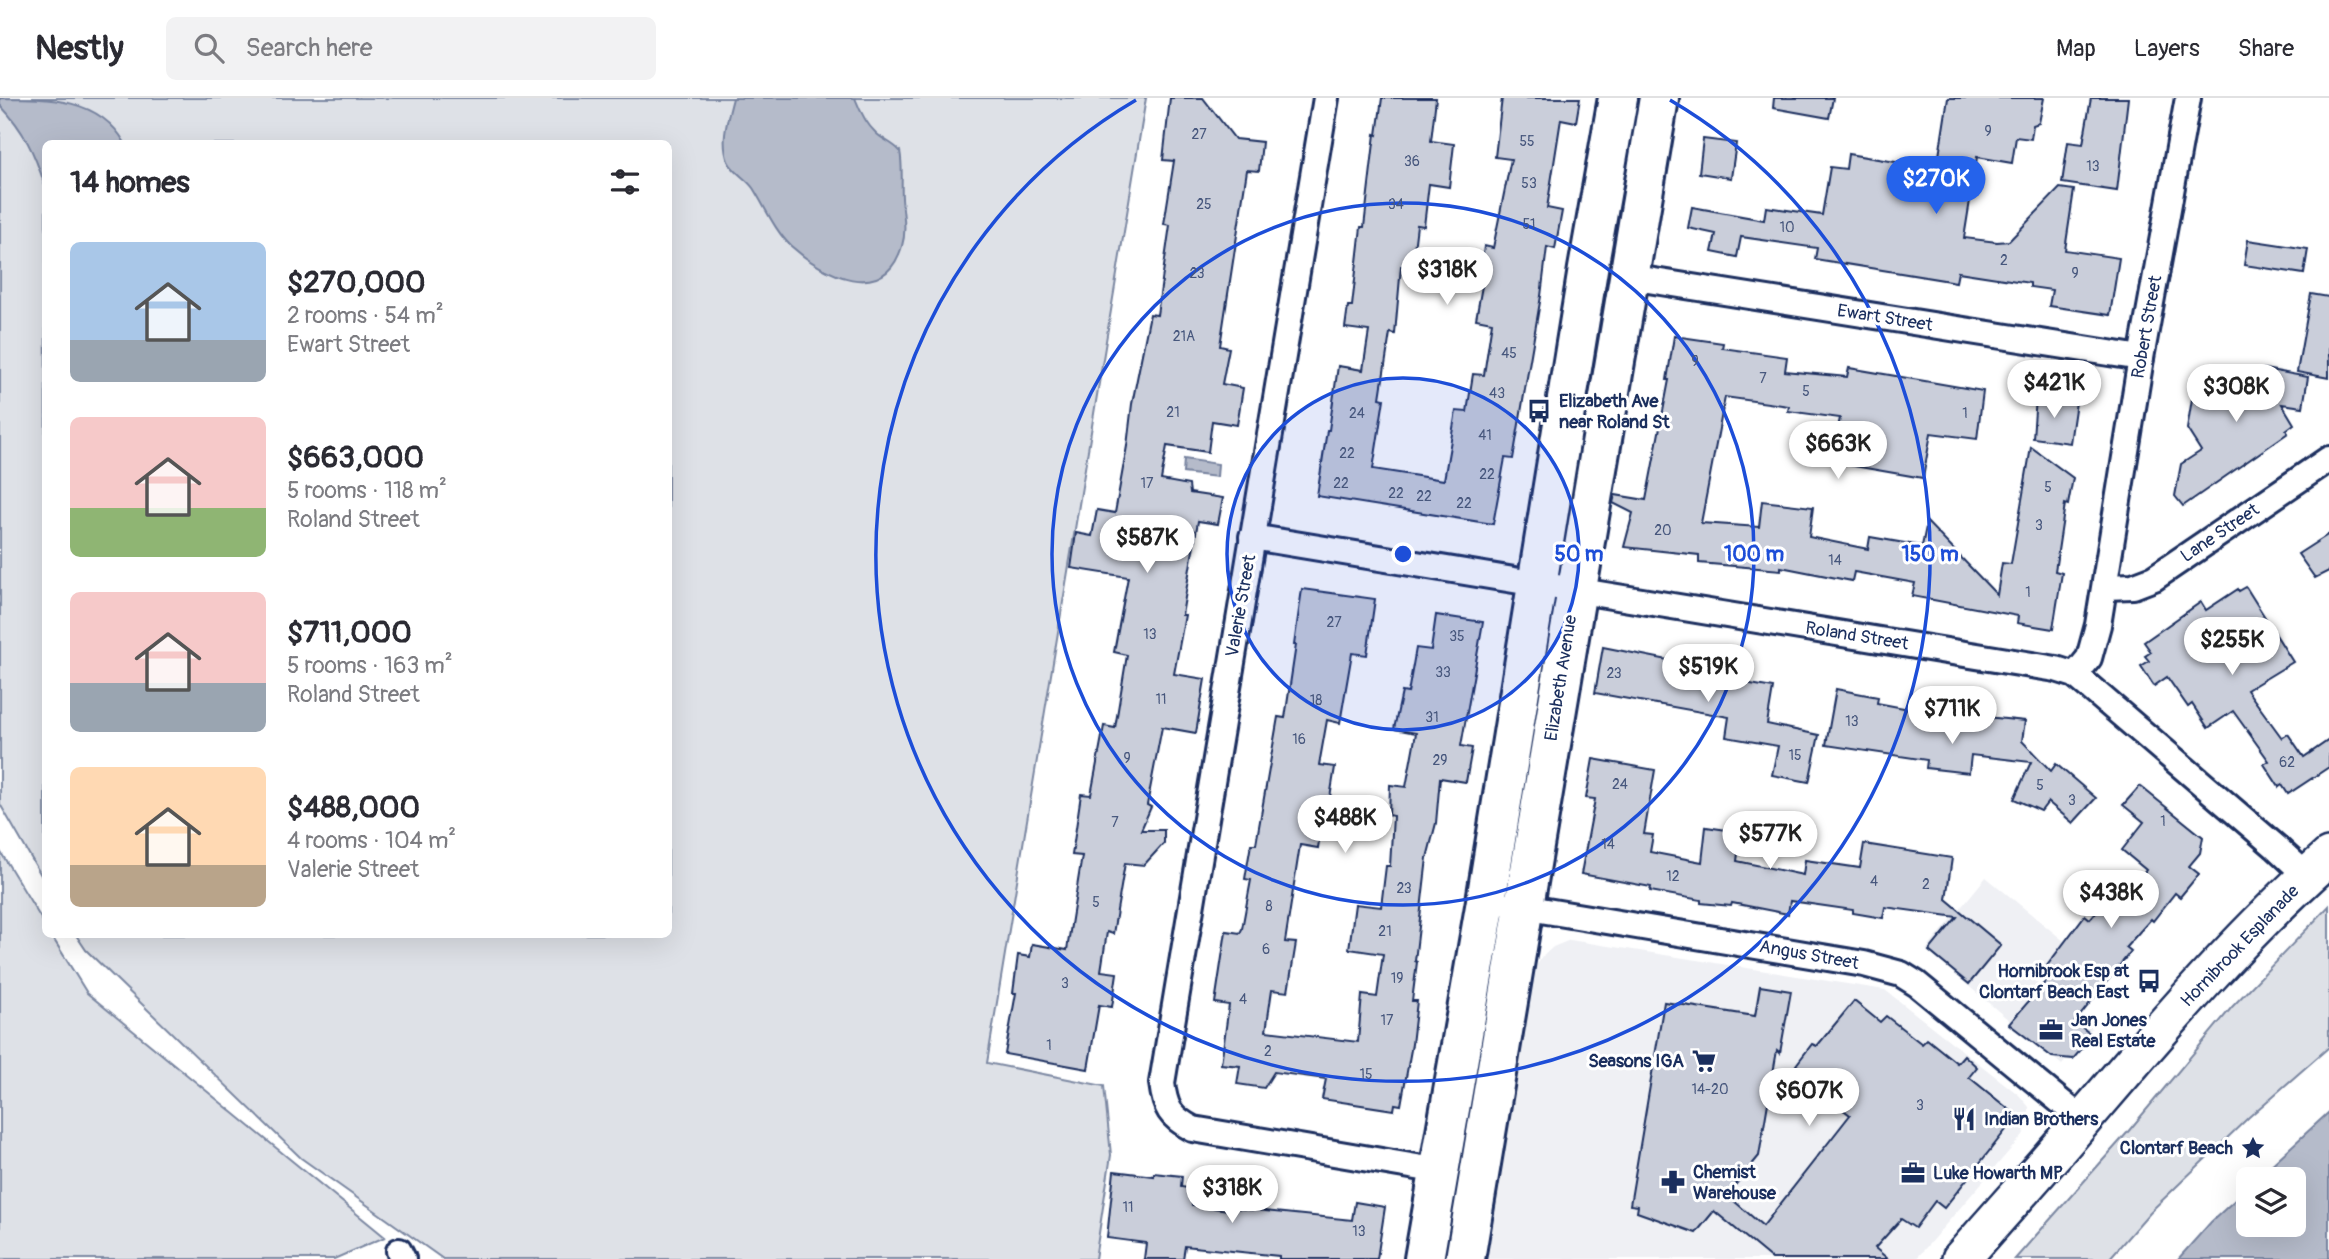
<!DOCTYPE html>
<html lang="en">
<head>
<meta charset="utf-8">
<style>
  body { margin:0; font-family:Pangolin,sans-serif; background:#f2f2f3; color:#2b2b33; height:100vh; display:flex; flex-direction:column; font-size:26px; white-space:nowrap }
  * { box-sizing:border-box; margin:0 }
  p { font-size:23px; color:#7c7c81 }
  .icon { flex:none; width:38px; height:38px; fill:none; stroke:currentColor; stroke-width:2; stroke-linecap:round; stroke-linejoin:round }
  .map { position:relative; flex:1; overflow:hidden }
  .side { position:absolute; left:42px; top:42px; width:630px; height:798px; display:flex; flex-direction:column; background:#fff; border-radius:10px; box-shadow:0 7px 28px #0002 }
  .side>* { flex:none }
  .fabs { position:absolute; left:2236px; top:1069px; display:grid; gap:14px }
  .fabs a { display:grid; place-items:center; width:70px; height:70px; border-radius:10px; background:#fff; box-shadow:0 7px 28px #0002; font-size:35px }
  .price { position:absolute; translate:-50% -60px; padding:0 16px; border-radius:24px; background:#fff; color:#222; font-size:23px; line-height:46px; filter:drop-shadow(0 2px 4px #0008) }
  .price::after { content:''; position:absolute; left:50%; top:42px; width:21px; height:16px; margin-left:-10px; background:inherit; clip-path:polygon(0 0,100% 0,50% 100%) }
  .price.on { background:#2563eb; color:#fff }
  ul { padding:0; list-style:none }
  li { display:flex; align-items:center; gap:21px; height:175px; padding:0 28px }
  li span { display:grid; place-items:center; flex:none; width:196px; height:140px; border-radius:10px; color:#555 }
  li>.icon { margin-inline-start:auto }
  span .icon { width:84px; height:84px; fill:#fffc; stroke-width:1 }
  li b { font-size:30px }
  h2 { display:flex; justify-content:space-between; align-items:center; height:84px; padding:0 28px; font-size:30px }
  header { display:flex; align-items:center; gap:42px; box-sizing:border-box; height:98px; padding:0 35px; background:#fff; border-bottom:2px solid #e1e1e2 }
  header strong { font-size:33px }
  nav { display:flex; gap:38px; margin-inline-start:auto; font-size:24px }
  .search { width:490px; height:63px; background:#f2f2f3; display:flex; align-items:center; gap:18px; box-sizing:border-box; padding:0 24px; border-radius:10px; color:#7c7c81; font-size:26px }
  .map>svg:first-child { display:block }
  .built { fill:#eff0f4 }
  .green { fill:#dee1e7; stroke:#7c88a2; stroke-width:2 }
  .water { fill:#b5bbca; stroke:#77839f; stroke-width:2 }
  .building { fill:#caceda; stroke:#1b2f5e; stroke-width:2 }
  .lines { fill:none; stroke-linecap:round; stroke-linejoin:round }
  .street-casing { stroke:#1b2f5e; stroke-width:30 }
  .primary-casing { stroke:#1b2f5e; stroke-width:42 }
  .highway-casing { stroke:#1b2f5e; stroke-width:44 }
  .street { stroke:#fff; stroke-width:24 }
  .primary { stroke:#fff; stroke-width:37 }
  .highway { stroke:#fff; stroke-width:38 }
  .ring { fill:none; stroke:#1d4ed8; stroke-width:3.5 }
  .labels { text-anchor:middle; dominant-baseline:central; stroke-width:6; stroke-linejoin:round; paint-order:stroke }
  .number-label { font-size:14px; fill:#47577d }
  .street-label { font-size:18px; fill:#1b2f5e; stroke:#fff }
  .poi-label { font-size:18px; font-weight:bold; fill:#1b2f5e; stroke:#fff; text-anchor:start }
  .centre { fill:#1d4ed8; stroke:#fff; stroke-width:3.5 }
  .ring-label { font-size:21px; text-anchor:middle; font-weight:bold; fill:#1d4ed8; stroke:#fff; stroke-width:6; stroke-linejoin:round; paint-order:stroke }
</style>
</head>
<body>
<header>
<strong>Nestly</strong>
<div class="search"><svg class="icon" aria-label="search" viewBox="0 0 24 24"><circle cx="10" cy="10" r="6"/><path d="M15 15l6 6"/></svg>Search here</div>
<nav><a>Map</a><a>Layers</a><a>Share</a></nav>
</header>
<div class="map">
<svg width="2329" height="1161" viewBox="0 0 2329 1161">
  <rect width="100%" height="100%" fill="#fff"/>
  <filter id="ink" filterUnits="userSpaceOnUse"><feTurbulence type="fractalNoise" baseFrequency=".0143" numOctaves="2"/><feDisplacementMap in="SourceGraphic" scale="14" xChannelSelector="R" yChannelSelector="G"/><feConvolveMatrix kernelMatrix="1 2 1 2 8 2 1 2 1" color-interpolation-filters="sRGB"/></filter>
  <g filter="url(#ink)">
    <!-- built -->
    <g class="built">
      <path d="M1986 779 2065 844 2034 883 2092 930 2062 967 1926 852Z"/>
      <path d="M1570 842 1885 892 2019 997 2029 1009V1022L2023 1037 1916 1161H1488L1501 1061 1535 870 1542 859 1553 849Z"/>
    </g>
    <!-- green -->
    <g class="green">
      <path d="M0 0H1146L987 965 1104 988 1111 1057 1095 1161H443L301 1060 86 852 76 837 668 836V46H46L45 784 0 706Z"/>
      <path d="M0 753 45 827 46 836 51 837 87 895 385 1139 334 1161H0Z"/>
      <path d="M2329 808V949L2249 1019 2150 1114 2109 1161H2015L2127 1035 2232 909Z"/>
    </g>
    <!-- water -->
    <g class="water">
      <path d="M0 0C50 0 99 0 125 45L46 46 45 88C35 56 24 32 0 7Z"/>
      <path d="M733 0H855C860 13 866 26 876 35 883 42 893 45 900 53 903 68 901 84 902 100 903 117 907 131 902 148 884 208 823 177 791 148 775 133 765 109 753 90 746 80 733 74 728 63 720 43 728 20 733 0Z"/>
      <path d="M1184 361 1218 366 1217 379 1183 375Z"/>
      <path d="M2329 1014V1161H2178L2211 1124 2249 1089V1127H2294V1082L2256 1081Z"/>
    </g>
    <!-- building -->
    <g class="building">
      <path d="M1170 0H1203L1235 41 1262 44 1259 73 1247 72 1220 248 1229 250 1222 286 1243 290 1237 327 1212 323 1208 354 1167 348 1161 382 1189 387 1190 395 1223 400 1218 426 1198 423 1182 517H1185L1174 576 1205 581 1196 635 1162 629 1147 707 1151 709 1141 732H1164V745L1144 767 1125 765 1113 836 1107 834 1101 873 1117 875 1112 909 1099 907 1088 971 1005 956 1016 895H1013L1018 857 1030 859 1032 846 1067 852 1082 758 1072 757 1081 696 1091 697 1104 628 1115 630 1127 557 1114 554 1128 479 1071 470 1076 435 1092 438 1097 412 1115 415 1127 348 1132 306 1150 216 1157 217 1170 127 1164 126 1174 63 1163 62Z"/>
      <path d="M1382 0H1436L1431 43 1454 46 1449 89 1429 86 1424 128 1417 127 1412 169 1401 168 1395 236 1390 235 1380 300 1384 301 1373 371 1444 382 1456 313 1467 314 1473 276 1484 277 1492 224 1476 221 1485 171H1481L1484 148 1493 150 1511 61 1495 59 1502 0H1580L1576 24 1561 21 1547 110 1562 113 1555 151 1547 149 1541 198 1513 361 1505 360 1493 426 1317 398 1327 332H1329L1338 268 1363 272 1369 233 1345 230 1348 208H1352L1361 129H1364L1375 36 1377 37Z"/>
      <path d="M1774 0H1833L1829 20 1773 10Z"/>
      <path d="M1948 0H2044L2039 25 2033 27 2031 41 2016 39 2012 65 1977 59 1964 140 1997 144 2009 143 2060 90 2074 92 2065 152 2119 160 2110 217 2049 208 2052 192 2030 189V185L1958 174 1956 184 1815 161 1817 150 1741 139 1737 159 1712 154 1716 136 1688 130 1692 109 1764 122 1766 109 1822 117 1830 69 1846 71 1848 56 1937 71Z"/>
      <path d="M2091 0H2128L2117 93 2062 85 2068 44 2083 46Z"/>
      <path d="M1703 41 1736 45 1731 80 1699 75Z"/>
      <path d="M2248 142 2308 151 2304 176 2244 167Z"/>
      <path d="M2311 196 2329 199V280L2297 274Z"/>
      <path d="M1674 238 1723 245 1722 250 1787 259 1785 273 1847 279 1849 270 1983 293 1977 341 1931 335 1923 380 1831 364 1840 320 1788 313 1789 308 1725 299 1701 425 1759 429 1762 403 1813 409 1809 439 1868 451 1870 439 1922 448 1927 424 1997 497 2002 465 2011 466 2031 349 2073 380 2068 407 2065 406 2055 473 2062 475 2053 531 2017 525 2018 518 1912 498 1915 485 1854 474 1852 483 1781 469V472L1699 465V457L1624 449 1633 415 1613 405 1615 397 1646 402 1669 282H1667Z"/>
      <path d="M2216 268 2263 276 2264 271 2308 279 2303 309 2282 306 2294 326 2286 332 2288 335 2183 408 2175 398 2181 366 2201 353 2187 331 2194 289 2212 292Z"/>
      <path d="M2036 299 2076 304 2070 345 2033 340Z"/>
      <path d="M2329 436V473L2315 480 2298 456Z"/>
      <path d="M2246 489 2293 564 2247 592 2282 640 2288 636 2304 659 2329 642V669L2288 696 2282 687 2279 689 2264 666 2269 663 2233 613 2208 630 2192 606 2188 609 2167 579 2154 588 2141 568 2149 563 2145 558 2151 554 2144 544 2201 504 2206 512 2238 491 2239 493Z"/>
      <path d="M1302 491 1375 501 1367 557 1352 555 1340 625 1327 622 1319 667 1335 669 1329 706 1325 705 1318 750 1300 747 1285 844 1296 845 1288 894 1272 892 1266 933 1358 944 1362 897 1377 899 1383 856 1349 851 1355 806 1381 809 1386 768H1390L1393 718 1389 717 1390 687 1406 689 1416 635 1394 631 1402 594 1408 595 1416 550 1431 552 1436 517 1483 524 1461 648 1472 650 1466 684 1440 680 1436 725 1427 760 1415 863 1417 864 1412 903H1417L1412 946 1401 1007 1395 1006 1394 1012 1322 1001 1326 981 1274 974 1264 990 1237 986 1240 968 1221 966 1229 907 1215 905 1226 833 1240 835 1242 831 1251 782 1245 781 1251 746H1256L1278 619 1285 620 1296 547H1294Z"/>
      <path d="M1603 549 1678 564 1677 570 1724 577 1723 581 1773 590 1767 626 1819 637 1809 684 1772 677 1778 648 1726 639 1729 619 1595 595Z"/>
      <path d="M1836 591 1878 599 1877 605 1957 620V616L2025 623 2022 643 2051 673 2056 666 2096 700 2073 725 2048 704 2041 713 2014 701 2031 664 1971 657 1969 675 1926 670 1927 662 1826 647Z"/>
      <path d="M1593 661 1655 672 1644 736 1653 737 1650 754 1702 764 1706 729 1741 734 1737 763 1803 777 1805 762 1860 770 1864 746 1952 760 1946 801 2001 847 1969 886 1929 853 1957 819 1885 809 1883 820 1853 815V812L1790 803 1788 816 1732 805 1731 808 1701 805V802L1650 793 1651 789 1581 776 1595 701 1586 700Z"/>
      <path d="M2140 688 2203 739 2200 755 2189 768 2199 776 2180 799 2175 795 2153 823 2151 821 2126 849 2131 853 2075 924 2093 938 2073 961 2052 959 2009 926 2047 882 2040 877 2085 817 2090 821 2113 795 2122 803 2146 772 2122 752 2144 724 2123 707Z"/>
      <path d="M1760 888 1791 893 1780 955 1777 952 1759 1058 1727 1097 1763 1128 1850 1017 1823 996 1827 989 1796 967 1812 946 1817 948 1854 903 1880 924 1886 918 1922 946 1927 941 1957 965 1964 957 1977 969 1969 979 2017 1018 1944 1110 1935 1103 1915 1130 1901 1121 1875 1150 1888 1161H1772L1714 1113 1696 1135 1637 1114 1638 1108 1630 1107 1664 904 1755 918Z"/>
      <path d="M1114 1073 1154 1078V1075L1182 1078 1181 1089 1195 1091 1192 1107 1235 1113 1236 1110 1352 1122 1355 1104 1385 1109 1377 1161H1279V1158L1185 1148 1183 1161H1144L1146 1145 1107 1140Z"/>
    </g>
    <g class="lines">
      <!-- street casing -->
      <g class="street-casing">
        <g id="street">
          <path d="M1326 0 1162 985C1165 1010 1170 1019 1193 1031L1440 1073"/>
          <path d="M1629 179 2141 260"/>
          <path d="M1252 439 2056 571 2075 577 2087 587 2276 749 2307 778"/>
          <path d="M2105 489 2133 488 2154 480 2329 361"/>
          <path d="M2075 577 2089 560 2098 527 2141 260 2188 0"/>
          <path d="M1511 807 1864 866 1901 876 1917 886 2083 1022"/>
          <path d="M399 1153 403 1161"/>
        </g>
      </g>
      <!-- primary casing -->
      <g class="primary-casing">
        <path id="primary" d="M1961 1161C2001 1115 2042 1070 2081 1024 2159 933 2238 839 2329 759"/>
      </g>
      <!-- highway casing -->
      <g class="highway-casing">
        <g id="highway">
          <path d="M1424 1161 1486 803 1588 171 1618 0"/>
          <path d="M1465 1161 1659 0"/>
        </g>
      </g>
      <!-- street -->
      <use href="#street" class="street"/>
      <!-- primary -->
      <use href="#primary" class="primary"/>
      <!-- highway -->
      <use href="#highway" class="highway"/>
    </g>
  </g>
  <!-- distance rings -->
  <circle cx="1403" cy="456" r="176" fill="#1d4ed8" fill-opacity=".12"/>
  <g class="ring">
    <circle cx="1403" cy="456" r="176"/>
    <circle cx="1403" cy="456" r="351"/>
    <path d="M1670 2A527 527 0 1 1 1136 2"/>
  </g>
  <!-- icons -->
  <defs>
    <g id="bus-bare" transform="scale(1.89)"><path d="M-5-6H5V4H4V6H2V4H-2V6H-4V4H-5ZM-3.5-4V0h7V-4ZM-3.5 1.2v1.5H-2V1.2ZM2 1.2v1.5H3.5V1.2Z" fill="#1b2f5e" stroke="#fff" stroke-width="2.5" paint-order="stroke"/></g>
    <g id="office-bare" transform="scale(1.89)"><path d="M-6-3h4V-5.5h4V-3h4V5H-6ZM-1-4.5V-3h2v-1.5ZM-6 0V1H6V0Z" fill="#1b2f5e" stroke="#fff" stroke-width="2.5" paint-order="stroke"/></g>
    <g id="supermarket-bare" transform="scale(1.89)"><path d="M-6-5.5h2.5l.6 2H6L4.5 2H-2.5L-4.4-4H-6ZM-1.5 3.2a1.3 1.3 0 1 0 .1 0ZM3 3.2a1.3 1.3 0 1 0 .1 0Z" fill="#1b2f5e" stroke="#fff" stroke-width="2.5" paint-order="stroke"/></g>
    <g id="restaurant-bare" transform="scale(1.89)"><path d="M-5-6h1v4h1v-4h1v4h1v-4h1v5L-1.5 .5V6h-2V.5L-5-1ZM5-6V6H3V1.5H1.5Q1.5-4 5-6Z" fill="#1b2f5e" stroke="#fff" stroke-width="2.5" paint-order="stroke"/></g>
    <g id="sight-bare" transform="scale(1.89)"><path d="M0-6L1.8-2.2L6-1.7L2.9 1.2L3.7 5.4L0 3.3L-3.7 5.4L-2.9 1.2L-6-1.7L-1.8-2.2Z" fill="#1b2f5e" stroke="#fff" stroke-width="2.5" paint-order="stroke"/></g>
    <g id="pharmacy-bare" transform="scale(1.89)"><path d="M-2-6h4v4h4v4h-4v4h-4v-4h-4v-4h4Z" fill="#1b2f5e" stroke="#fff" stroke-width="2.5" paint-order="stroke"/></g>
  </defs>
  <g fill-rule="evenodd">
    <use href="#bus-bare" x="1539" y="313"/>
    <use href="#bus-bare" x="2149" y="883"/>
    <use href="#office-bare" x="2051" y="932"/>
    <use href="#supermarket-bare" x="1704" y="963"/>
    <use href="#restaurant-bare" x="1964" y="1021"/>
    <use href="#sight-bare" x="2253" y="1050"/>
    <use href="#office-bare" x="1913" y="1075"/>
    <use href="#pharmacy-bare" x="1673" y="1084"/>
  </g>
  <g class="labels">
    <!-- number labels -->
    <g class="number-label">
      <text x="1988" y="33">9</text>
      <text x="1199" y="36">27</text>
      <text x="1527" y="43">55</text>
      <text x="1412" y="63">36</text>
      <text x="2093" y="68">13</text>
      <text x="1529" y="85">53</text>
      <text x="1204" y="106">25</text>
      <text x="1396" y="106">34</text>
      <text x="1529" y="126">51</text>
      <text x="1787" y="129">10</text>
      <text x="2004" y="162">2</text>
      <text x="1197" y="175">23</text>
      <text x="2075" y="175">9</text>
      <text x="1184" y="238">21A</text>
      <text x="1509" y="255">45</text>
      <text x="1695" y="263">9</text>
      <text x="1763" y="280">7</text>
      <text x="1806" y="293">5</text>
      <text x="1497" y="295">43</text>
      <text x="1173" y="314">21</text>
      <text x="1357" y="315">24</text>
      <text x="1965" y="315">1</text>
      <text x="1485" y="337">41</text>
      <text x="1347" y="355">22</text>
      <text x="1487" y="376">22</text>
      <text x="1147" y="385">17</text>
      <text x="1341" y="385">22</text>
      <text x="2048" y="389">5</text>
      <text x="1396" y="395">22</text>
      <text x="1424" y="398">22</text>
      <text x="1464" y="405">22</text>
      <text x="2039" y="427">3</text>
      <text x="1663" y="432">20</text>
      <text x="1835" y="462">14</text>
      <text x="2028" y="494">1</text>
      <text x="1334" y="524">27</text>
      <text x="1150" y="536">13</text>
      <text x="1457" y="538">35</text>
      <text x="1443" y="574">33</text>
      <text x="1614" y="575">23</text>
      <text x="1161" y="601">11</text>
      <text x="1316" y="602">18</text>
      <text x="1432" y="619">31</text>
      <text x="1852" y="623">13</text>
      <text x="1299" y="641">16</text>
      <text x="1795" y="657">15</text>
      <text x="1127" y="660">9</text>
      <text x="1440" y="662">29</text>
      <text x="2287" y="664">62</text>
      <text x="1620" y="686">24</text>
      <text x="2040" y="687">5</text>
      <text x="2072" y="702">3</text>
      <text x="2163" y="723">1</text>
      <text x="1115" y="724">7</text>
      <text x="1608" y="746">14</text>
      <text x="1673" y="778">12</text>
      <text x="1874" y="783">4</text>
      <text x="1926" y="786">2</text>
      <text x="1404" y="790">23</text>
      <text x="1096" y="804">5</text>
      <text x="1269" y="808">8</text>
      <text x="1385" y="833">21</text>
      <text x="1266" y="851">6</text>
      <text x="1397" y="880">19</text>
      <text x="1065" y="885">3</text>
      <text x="1243" y="901">4</text>
      <text x="1387" y="922">17</text>
      <text x="1049" y="947">1</text>
      <text x="1268" y="953">2</text>
      <text x="1366" y="976">15</text>
      <text x="1710" y="991">14-20</text>
      <text x="1920" y="1007">3</text>
      <text x="1128" y="1109">11</text>
      <text x="1359" y="1133">13</text>
    </g>
    <!-- street labels -->
    <g class="street-label">
      <text transform="translate(1885 220) rotate(9)">Ewart Street</text>
      <text transform="translate(2147 229) rotate(-80)">Robert Street</text>
      <text transform="translate(2220 435) rotate(-34)">Lane Street</text>
      <text transform="translate(1241 508) rotate(-80)">Valerie Street</text>
      <text transform="translate(1857 538) rotate(9)">Roland Street</text>
      <text transform="translate(1561 580) rotate(-81)">Elizabeth Avenue</text>
      <text transform="translate(2240 848) rotate(-46)">Hornibrook Esplanade</text>
      <text transform="translate(1809 857) rotate(10)">Angus Street</text>
    </g>
    <!-- poi labels -->
    <g class="poi-label">
      <text x="1559" y="303">Elizabeth Ave<tspan x="1559" dy="21">near Roland St</tspan></text>
      <text x="2129" y="873" text-anchor="end">Hornibrook Esp at<tspan x="2129" dy="21">Clontarf Beach East</tspan></text>
      <text x="2071" y="922">Jan Jones<tspan x="2071" dy="21">Real Estate</tspan></text>
      <text x="1684" y="963" text-anchor="end">Seasons IGA</text>
      <text x="1984" y="1021">Indian Brothers</text>
      <text x="2233" y="1050" text-anchor="end">Clontarf Beach</text>
      <text x="1693" y="1074">Chemist<tspan x="1693" dy="21">Warehouse</tspan></text>
      <text x="1933" y="1075">Luke Howarth MP</text>
    </g>
  </g>
  <circle cx="1403" cy="456" r="10" class="centre"/>
  <g class="ring-label">
    <text x="1579" y="463">50 m</text>
    <text x="1754" y="463">100 m</text>
    <text x="1930" y="463">150 m</text>
  </g>
</svg>
<div class="fabs">
<a><svg class="icon" aria-label="layers" viewBox="0 0 24 24"><path d="M12 4l9 5-9 5-9-5zM3 14l9 5 9-5"/></svg></a>
</div>
<b class="price on" style="left:1936px;top:118px">$270K</b>
<b class="price" style="left:1447px;top:209px">$318K</b>
<b class="price" style="left:2054px;top:322px">$421K</b>
<b class="price" style="left:2236px;top:326px">$308K</b>
<b class="price" style="left:1838px;top:383px">$663K</b>
<b class="price" style="left:1147px;top:477px">$587K</b>
<b class="price" style="left:2232px;top:579px">$255K</b>
<b class="price" style="left:1708px;top:606px">$519K</b>
<b class="price" style="left:1952px;top:648px">$711K</b>
<b class="price" style="left:1345px;top:757px">$488K</b>
<b class="price" style="left:1770px;top:773px">$577K</b>
<b class="price" style="left:2111px;top:832px">$438K</b>
<b class="price" style="left:1809px;top:1030px">$607K</b>
<b class="price" style="left:1232px;top:1127px">$318K</b>
<section class="side">
<h2>14 homes<svg class="icon" aria-label="filters" viewBox="0 0 24 24"><path d="M4 7h16M4 17h16"/><circle cx="9" cy="7" r="2"/><circle cx="15" cy="17" r="2"/></svg></h2>
<ul>
<li><span style="background:linear-gradient(#a9c7e8 70%,#9aa5b1 0)"><svg class="icon" aria-label="home" viewBox="0 0 24 24"><path d="M3 11l9-7 9 7M6 9v11h12V9"/></svg></span><div><b>$270,000</b><p>2 rooms · 54 m²</p><p>Ewart Street</p></div></li>
<li><span style="background:linear-gradient(#f6c9c9 65%,#8fb573 0)"><svg class="icon" aria-label="home" viewBox="0 0 24 24"><path d="M3 11l9-7 9 7M6 9v11h12V9"/></svg></span><div><b>$663,000</b><p>5 rooms · 118 m²</p><p>Roland Street</p></div></li>
<li><span style="background:linear-gradient(#f6c9c9 65%,#9aa5b1 0)"><svg class="icon" aria-label="home" viewBox="0 0 24 24"><path d="M3 11l9-7 9 7M6 9v11h12V9"/></svg></span><div><b>$711,000</b><p>5 rooms · 163 m²</p><p>Roland Street</p></div></li>
<li><span style="background:linear-gradient(#ffd9b3 70%,#b9a48a 0)"><svg class="icon" aria-label="home" viewBox="0 0 24 24"><path d="M3 11l9-7 9 7M6 9v11h12V9"/></svg></span><div><b>$488,000</b><p>4 rooms · 104 m²</p><p>Valerie Street</p></div></li>
</ul>
</section>
</div>
</body>
</html>
